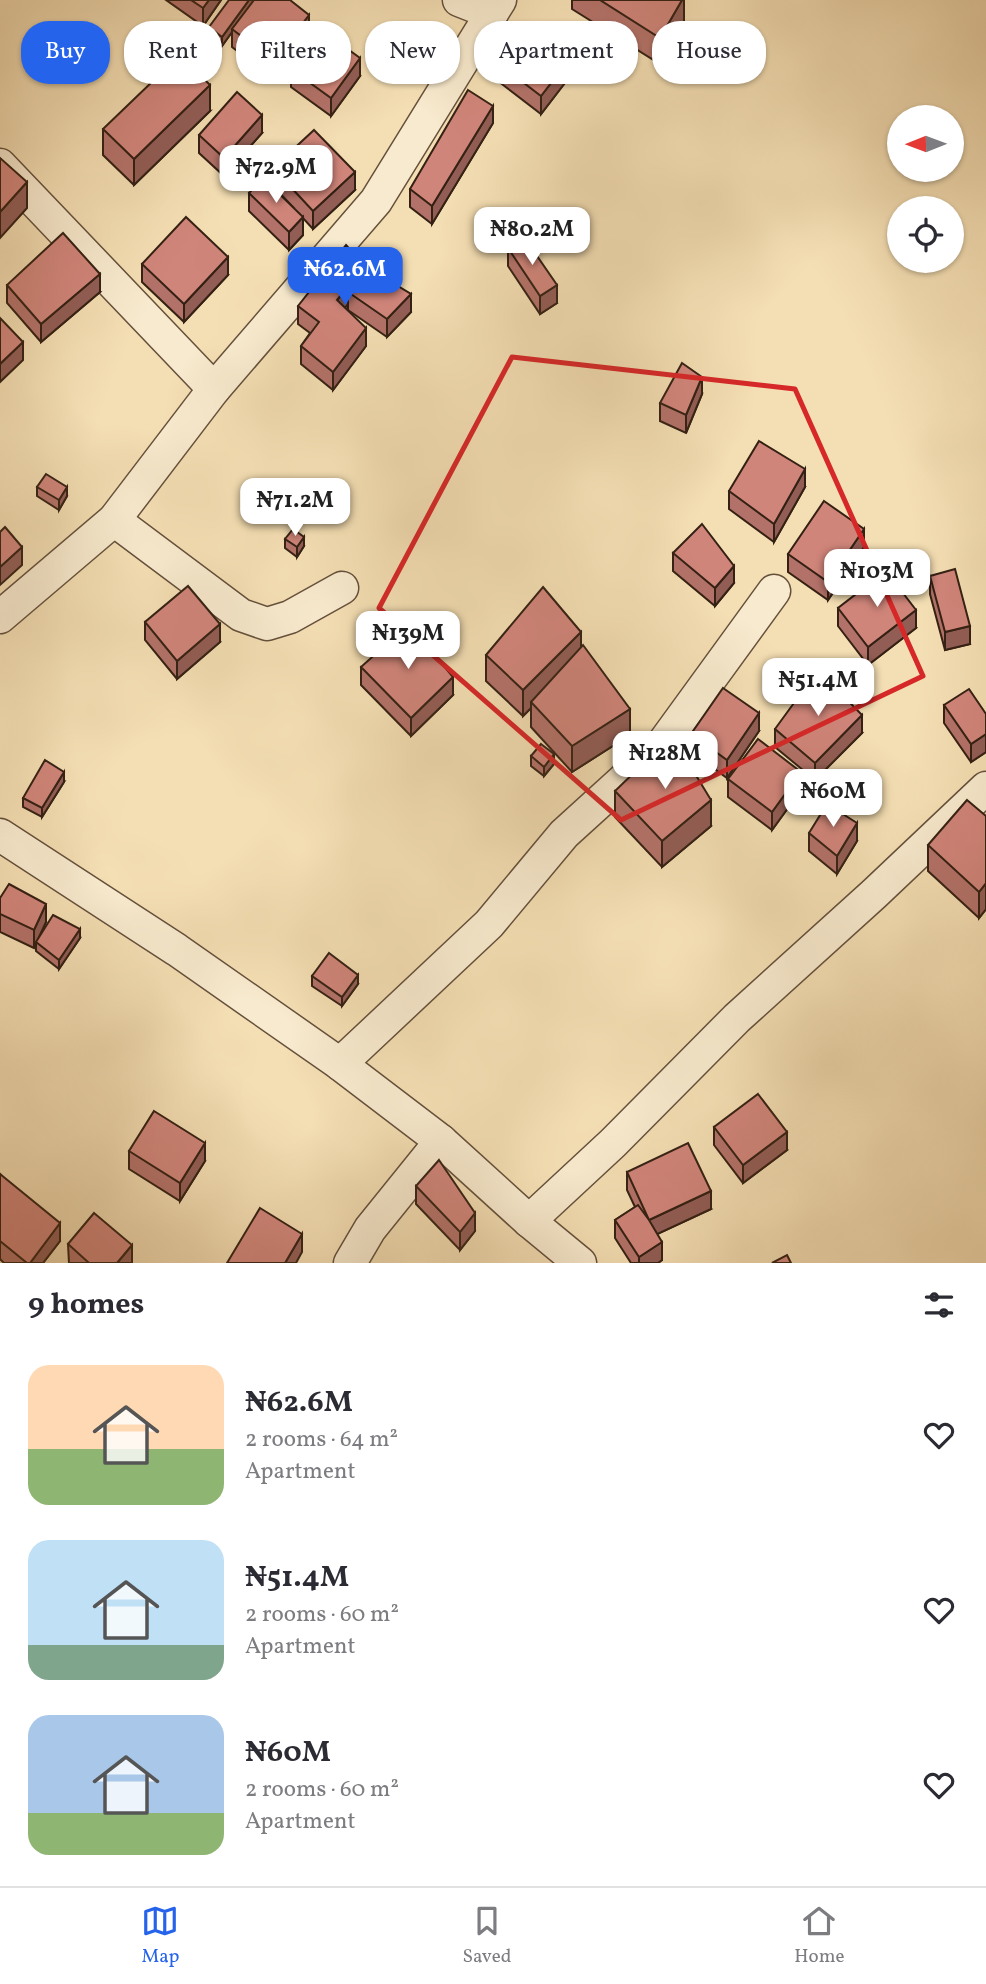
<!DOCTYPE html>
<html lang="en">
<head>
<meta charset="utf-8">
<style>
  body { margin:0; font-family:Vollkorn,serif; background:#f2f2f3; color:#2b2b33; height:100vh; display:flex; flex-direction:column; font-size:26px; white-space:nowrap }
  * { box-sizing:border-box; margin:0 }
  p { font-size:23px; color:#7c7c81 }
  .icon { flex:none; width:38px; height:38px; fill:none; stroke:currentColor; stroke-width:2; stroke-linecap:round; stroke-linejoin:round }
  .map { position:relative; height:1263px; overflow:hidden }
  .panel { display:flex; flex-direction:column; background:#fff; flex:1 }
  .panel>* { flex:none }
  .hud { position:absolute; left:21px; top:21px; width:945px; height:63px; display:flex; gap:14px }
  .needle { width:46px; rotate:269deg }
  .fabs { position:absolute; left:887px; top:105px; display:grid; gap:14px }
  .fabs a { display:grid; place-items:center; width:77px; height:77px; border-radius:50%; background:#fff; box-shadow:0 2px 5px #0004; font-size:35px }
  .price { position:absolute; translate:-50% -60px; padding:0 16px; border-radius:14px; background:#fff; color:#222; font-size:23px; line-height:46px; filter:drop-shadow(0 2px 4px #0008) }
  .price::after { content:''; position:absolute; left:50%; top:42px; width:21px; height:16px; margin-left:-10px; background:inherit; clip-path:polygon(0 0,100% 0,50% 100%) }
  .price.on { background:#2563eb; color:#fff }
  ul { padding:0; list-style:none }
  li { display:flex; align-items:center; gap:21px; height:175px; padding:0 28px }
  li span { display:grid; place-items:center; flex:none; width:196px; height:140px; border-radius:21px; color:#555 }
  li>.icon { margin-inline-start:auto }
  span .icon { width:84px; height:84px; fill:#fffc; stroke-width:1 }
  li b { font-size:30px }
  h2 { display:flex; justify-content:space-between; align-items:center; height:84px; padding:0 28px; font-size:30px }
  .chip { padding:0 24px; border-radius:28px; background:#fff; box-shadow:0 2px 5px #0004; font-size:24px; line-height:63px }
  .chip.on { background:#2563eb; color:#fff }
  .tabs { display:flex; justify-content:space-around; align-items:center; height:98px; border-top:2px solid #e1e1e2; background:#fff; font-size:19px; color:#7c7c81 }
  .tabs a { display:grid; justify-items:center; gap:4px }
  .tabs .on { color:#2563eb }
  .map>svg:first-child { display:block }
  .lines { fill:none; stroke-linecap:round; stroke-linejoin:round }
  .minor-casing { stroke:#65503c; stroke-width:35 }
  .minor { stroke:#f8eace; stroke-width:32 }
  .wall { fill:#b37269; stroke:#352114; stroke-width:2 }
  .shaded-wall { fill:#925d55; stroke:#352114; stroke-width:2 }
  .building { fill:#d0857a; stroke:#352114; stroke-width:2 }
  .marked { fill:none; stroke:#d62828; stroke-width:5; stroke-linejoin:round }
</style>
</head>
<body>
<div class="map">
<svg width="986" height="1263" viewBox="0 0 986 1263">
  <rect width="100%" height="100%" fill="#f4deb3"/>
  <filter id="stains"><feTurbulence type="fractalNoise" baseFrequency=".00286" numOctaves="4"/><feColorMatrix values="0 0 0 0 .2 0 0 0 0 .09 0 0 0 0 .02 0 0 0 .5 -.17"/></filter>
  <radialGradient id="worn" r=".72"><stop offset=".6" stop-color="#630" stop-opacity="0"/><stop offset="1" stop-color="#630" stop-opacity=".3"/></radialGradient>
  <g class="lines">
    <!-- minor casing -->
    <g class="minor-casing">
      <g id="minor">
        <path d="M459 0 492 13"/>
        <path d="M0 165 214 389"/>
        <path d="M114 520 241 615 267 624 290 617 342 588"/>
        <path d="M0 617 114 520 214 389 376 201 500 0"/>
        <path d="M0 835 177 950 340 1064 441 1141 529 1221 580 1263"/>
        <path d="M340 1064 489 924 564 834 662 745 774 591"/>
        <path d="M529 1221 613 1143 737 1018 874 894 986 788"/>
        <path d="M350 1263 370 1229 441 1141"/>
      </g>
    </g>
    <!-- minor -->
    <use href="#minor" class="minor"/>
  </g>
  <!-- wall -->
  <g class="wall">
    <path d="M166 0H221L203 26Z"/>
    <path d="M572 0H684V23L660 64 572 9Z"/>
    <path d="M209 27 309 33 274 79 232 47V32L222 46 209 36Z"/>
    <path d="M498 63 571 75 541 114 498 81Z"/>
    <path d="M291 69 360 76 331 116 291 87Z"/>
    <path d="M210 111 134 185 103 155V129Z"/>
    <path d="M493 123 432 224 410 207V189Z"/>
    <path d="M262 133 224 176 199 153V135Z"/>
    <path d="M273 168 355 190 313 229 303 218V235L289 250 249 211V193L292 206 273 186Z"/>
    <path d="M508 248 557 303 540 314 508 266Z"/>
    <path d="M142 264 228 275 184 322 142 282Z"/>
    <path d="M365 266 411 312 387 337 348 310V304L345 308 366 346 333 390 301 364V346L310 333 298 324V306Z"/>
    <path d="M7 285 100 292 41 342 7 303Z"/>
    <path d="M702 394 686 433 660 421V403Z"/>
    <path d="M37 487 67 496 59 510 37 496Z"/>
    <path d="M805 487 774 542 729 509V491Z"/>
    <path d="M285 539 304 546 297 557 285 548Z"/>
    <path d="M864 547 828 600 788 572V554Z"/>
    <path d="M673 553 734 583 715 606 673 571Z"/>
    <path d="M930 576 970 644 945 650 930 594Z"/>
    <path d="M838 608 916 628 868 665 838 626Z"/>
    <path d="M145 622 220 642 177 679 145 640Z"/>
    <path d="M581 646 630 735 572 772 531 727V708L523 716 486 681V655Z"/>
    <path d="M361 667 453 695 411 736 361 685Z"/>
    <path d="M944 705 986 714V752L971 762 944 723Z"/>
    <path d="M775 729 862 733 815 780 775 747Z"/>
    <path d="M759 731 727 778 691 752V734Z"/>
    <path d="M531 756 554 764 544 776 531 766Z"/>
    <path d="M728 779 801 790 772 830 728 797Z"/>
    <path d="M64 782 42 817 23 807V798Z"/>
    <path d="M615 791 711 826 662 867 615 817Z"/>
    <path d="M986 816V909L979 918 928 871V845Z"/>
    <path d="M809 833 857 841 837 874 809 851Z"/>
    <path d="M0 898 46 922 36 942 80 938 59 969 36 951V942L34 948 0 932Z"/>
    <path d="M312 976 358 984 342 1006 312 986Z"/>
    <path d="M714 1127 787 1150 743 1183 714 1145Z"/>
    <path d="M129 1151 205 1161 180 1201 129 1169Z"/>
    <path d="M627 1172 711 1209 657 1234 662 1260 658 1263H631L615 1238V1220L635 1207 627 1190Z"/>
    <path d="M0 1174 60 1241 43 1263H4L0 1259Z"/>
    <path d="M416 1186 475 1231 460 1250 416 1204Z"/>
    <path d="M68 1244 132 1263H69Z"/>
  </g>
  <!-- shaded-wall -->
  <g class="shaded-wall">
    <path d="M209 0H221L203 26V8Z"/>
    <path d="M249 0H256L232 29V32L222 46V37Z"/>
    <path d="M682 0H684V23L660 64V38Z"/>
    <path d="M309 15V33L274 79V61Z"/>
    <path d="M571 57V75L541 114V96Z"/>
    <path d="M360 58V76L331 116V98Z"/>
    <path d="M210 85V111L134 185V159Z"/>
    <path d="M493 106V123L432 224V206Z"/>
    <path d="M262 115V133L224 176V158Z"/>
    <path d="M355 172V190L313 229V211Z"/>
    <path d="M27 182V208L0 238V212Z"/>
    <path d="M303 217V235L289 250V232Z"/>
    <path d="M228 257V275L184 322V304Z"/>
    <path d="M359 273 348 292V304L337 318V300Z"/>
    <path d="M100 274V292L41 342V324Z"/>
    <path d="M557 285V303L540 314V296Z"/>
    <path d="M411 294V312L387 337V319Z"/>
    <path d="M366 328V346L333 390V372Z"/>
    <path d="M23 342V360L0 382V364Z"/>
    <path d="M702 377V394L686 433V415Z"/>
    <path d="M805 469V487L774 542V524Z"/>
    <path d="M67 487V496L59 510V500Z"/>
    <path d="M864 529V547L828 600V582Z"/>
    <path d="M304 537V546L297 557V547Z"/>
    <path d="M22 547V565L0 585V567Z"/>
    <path d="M734 566V583L715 606V588Z"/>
    <path d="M916 610V628L868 665V647Z"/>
    <path d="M220 624V642L177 679V661Z"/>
    <path d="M970 626V644L945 650V632Z"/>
    <path d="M581 632V658L531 702V708L523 716V690Z"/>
    <path d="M453 677V695L411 736V718Z"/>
    <path d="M630 709V735L572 772V746Z"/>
    <path d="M759 713V731L727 778V760Z"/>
    <path d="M862 715V733L815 780V763Z"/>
    <path d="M986 734V752L971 762V744Z"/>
    <path d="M554 754V764L544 776V767Z"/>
    <path d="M64 772V782L42 817V808Z"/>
    <path d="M801 772V790L772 830V812Z"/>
    <path d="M711 800V826L662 867V841Z"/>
    <path d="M857 823V841L837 874V856Z"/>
    <path d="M986 883V909L979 918V892Z"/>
    <path d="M46 904V922L34 948V930Z"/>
    <path d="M80 929V938L59 969V960Z"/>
    <path d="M358 975V984L342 1006V997Z"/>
    <path d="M787 1132V1150L743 1183V1165Z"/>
    <path d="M205 1143V1161L180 1201V1183Z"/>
    <path d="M711 1191V1209L649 1238V1220Z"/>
    <path d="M475 1213V1231L460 1250V1232Z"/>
    <path d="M60 1223V1241L43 1263H30Z"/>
    <path d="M302 1234V1252L296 1263H285Z"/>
    <path d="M662 1242V1260L658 1263H639V1257Z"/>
    <path d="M132 1245V1263H117Z"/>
  </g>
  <!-- building -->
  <g class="building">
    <path d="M191 0H209L203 8Z"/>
    <path d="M229 0H249L222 37 209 27Z"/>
    <path d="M254 0H290L309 15 274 61 232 29Z"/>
    <path d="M600 0H682L660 38Z"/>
    <path d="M527 24 571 57 541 96 498 63Z"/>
    <path d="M320 29 360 58 331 98 291 69Z"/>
    <path d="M180 55 210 85 134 159 103 129Z"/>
    <path d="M468 90 493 106 432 206 410 189Z"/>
    <path d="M237 92 262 115 224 158 199 135Z"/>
    <path d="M314 130 355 172 313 211 273 168Z"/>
    <path d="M0 158 27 182 0 212Z"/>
    <path d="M263 178 303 217 289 232 249 193Z"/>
    <path d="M186 217 228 257 184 304 142 264Z"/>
    <path d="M63 233 100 274 41 324 7 285Z"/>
    <path d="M524 237 557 285 540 296 508 248Z"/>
    <path d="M346 245 365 266 411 294 387 319 348 292 359 273 337 300 366 328 333 372 301 346 319 322 298 306Z"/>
    <path d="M0 318 23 342 0 364Z"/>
    <path d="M682 363 702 377 686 415 660 403Z"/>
    <path d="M759 441 805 469 774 524 729 491Z"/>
    <path d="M46 474 67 487 59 500 37 487Z"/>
    <path d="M824 501 864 529 828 582 788 554Z"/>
    <path d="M702 524 734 566 715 588 673 553Z"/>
    <path d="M5 527 22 547 0 567V532Z"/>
    <path d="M293 529 304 537 297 547 285 539Z"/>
    <path d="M955 569 970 626 945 632 930 576Z"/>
    <path d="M886 571 916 610 868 647 838 608Z"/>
    <path d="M188 586 220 624 177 661 145 622Z"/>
    <path d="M543 587 581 632 523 690 486 655Z"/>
    <path d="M409 624 453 677 411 718 361 667Z"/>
    <path d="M583 645 630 709 572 746 531 702Z"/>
    <path d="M818 670 862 715 815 763 775 729Z"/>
    <path d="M723 688 759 713 727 760 691 734Z"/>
    <path d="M969 689 986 714V734L971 744 944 705Z"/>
    <path d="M672 736 711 800 662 841 615 791Z"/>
    <path d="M758 739 801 772 772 812 728 779Z"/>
    <path d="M541 744 554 754 544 767 531 756Z"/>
    <path d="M45 760 64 772 42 808 23 798Z"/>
    <path d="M967 800 986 816V883L979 892 928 845Z"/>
    <path d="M827 804 857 823 837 856 809 833Z"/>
    <path d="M9 884 46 904 34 930 0 914V898Z"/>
    <path d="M53 915 80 929 59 960 36 942Z"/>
    <path d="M329 953 358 975 342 997 312 976Z"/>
    <path d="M758 1094 787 1132 743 1165 714 1127Z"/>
    <path d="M154 1111 205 1143 180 1183 129 1151Z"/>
    <path d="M688 1143 711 1191 649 1220 662 1242 639 1257 615 1220 638 1205 649 1220 627 1172Z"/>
    <path d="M439 1160 475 1213 460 1232 416 1186Z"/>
    <path d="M0 1174 60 1223 30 1263H27L0 1241Z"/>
    <path d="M260 1208 302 1234 285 1263H227Z"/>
    <path d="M94 1213 132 1245 117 1263H89L68 1244Z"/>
    <path d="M787 1255 791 1263H772Z"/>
  </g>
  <!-- marked area -->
  <path class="marked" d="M512 357 795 389 923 676 621 820 379 608Z"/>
  <rect width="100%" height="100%" filter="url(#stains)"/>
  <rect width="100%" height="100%" fill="url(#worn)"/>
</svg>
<div class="fabs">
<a><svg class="needle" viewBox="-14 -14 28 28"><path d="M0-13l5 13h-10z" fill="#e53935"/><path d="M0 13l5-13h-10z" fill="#7c7c81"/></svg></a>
<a><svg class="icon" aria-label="locate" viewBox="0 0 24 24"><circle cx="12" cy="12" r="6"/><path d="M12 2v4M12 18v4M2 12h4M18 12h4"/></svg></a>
</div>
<b class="price" style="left:276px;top:205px">₦72.9M</b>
<b class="price" style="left:532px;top:267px">₦80.2M</b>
<b class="price on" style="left:345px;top:307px">₦62.6M</b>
<b class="price" style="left:295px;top:538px">₦71.2M</b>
<b class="price" style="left:877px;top:609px">₦103M</b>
<b class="price" style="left:408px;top:671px">₦139M</b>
<b class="price" style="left:818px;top:718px">₦51.4M</b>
<b class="price" style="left:665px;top:791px">₦128M</b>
<b class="price" style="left:833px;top:829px">₦60M</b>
<div class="hud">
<a class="chip on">Buy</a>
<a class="chip">Rent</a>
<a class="chip">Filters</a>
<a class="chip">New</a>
<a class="chip">Apartment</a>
<a class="chip">House</a>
</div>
</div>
<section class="panel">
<h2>9 homes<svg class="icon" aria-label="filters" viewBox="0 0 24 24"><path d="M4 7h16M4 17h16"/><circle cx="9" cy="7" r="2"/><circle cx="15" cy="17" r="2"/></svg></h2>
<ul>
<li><span style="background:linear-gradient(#ffd9b3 60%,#8fb573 0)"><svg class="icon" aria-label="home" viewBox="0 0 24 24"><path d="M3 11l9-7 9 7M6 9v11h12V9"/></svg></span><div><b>₦62.6M</b><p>2 rooms · 64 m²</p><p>Apartment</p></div><svg class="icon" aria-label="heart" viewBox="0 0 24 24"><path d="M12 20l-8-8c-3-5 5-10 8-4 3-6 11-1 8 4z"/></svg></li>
<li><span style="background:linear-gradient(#bfe0f5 75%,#7fa58c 0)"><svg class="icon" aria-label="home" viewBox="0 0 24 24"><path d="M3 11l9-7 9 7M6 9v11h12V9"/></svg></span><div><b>₦51.4M</b><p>2 rooms · 60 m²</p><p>Apartment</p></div><svg class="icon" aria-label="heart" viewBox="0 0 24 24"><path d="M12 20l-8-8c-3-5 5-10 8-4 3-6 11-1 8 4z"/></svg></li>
<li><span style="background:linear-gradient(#a9c7e8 70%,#8fb573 0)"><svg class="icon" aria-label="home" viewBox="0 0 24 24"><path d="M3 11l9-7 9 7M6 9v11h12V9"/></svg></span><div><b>₦60M</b><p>2 rooms · 60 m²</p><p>Apartment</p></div><svg class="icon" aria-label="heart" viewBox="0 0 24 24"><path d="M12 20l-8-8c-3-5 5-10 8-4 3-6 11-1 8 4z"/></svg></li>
</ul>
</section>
<nav class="tabs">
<a class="on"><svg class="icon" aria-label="map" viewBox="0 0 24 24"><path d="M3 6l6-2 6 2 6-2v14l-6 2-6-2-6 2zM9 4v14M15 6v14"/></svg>Map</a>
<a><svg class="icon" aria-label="saved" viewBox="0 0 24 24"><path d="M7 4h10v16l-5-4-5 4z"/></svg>Saved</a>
<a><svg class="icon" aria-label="home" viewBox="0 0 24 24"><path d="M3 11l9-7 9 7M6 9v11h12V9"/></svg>Home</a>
</nav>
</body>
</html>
